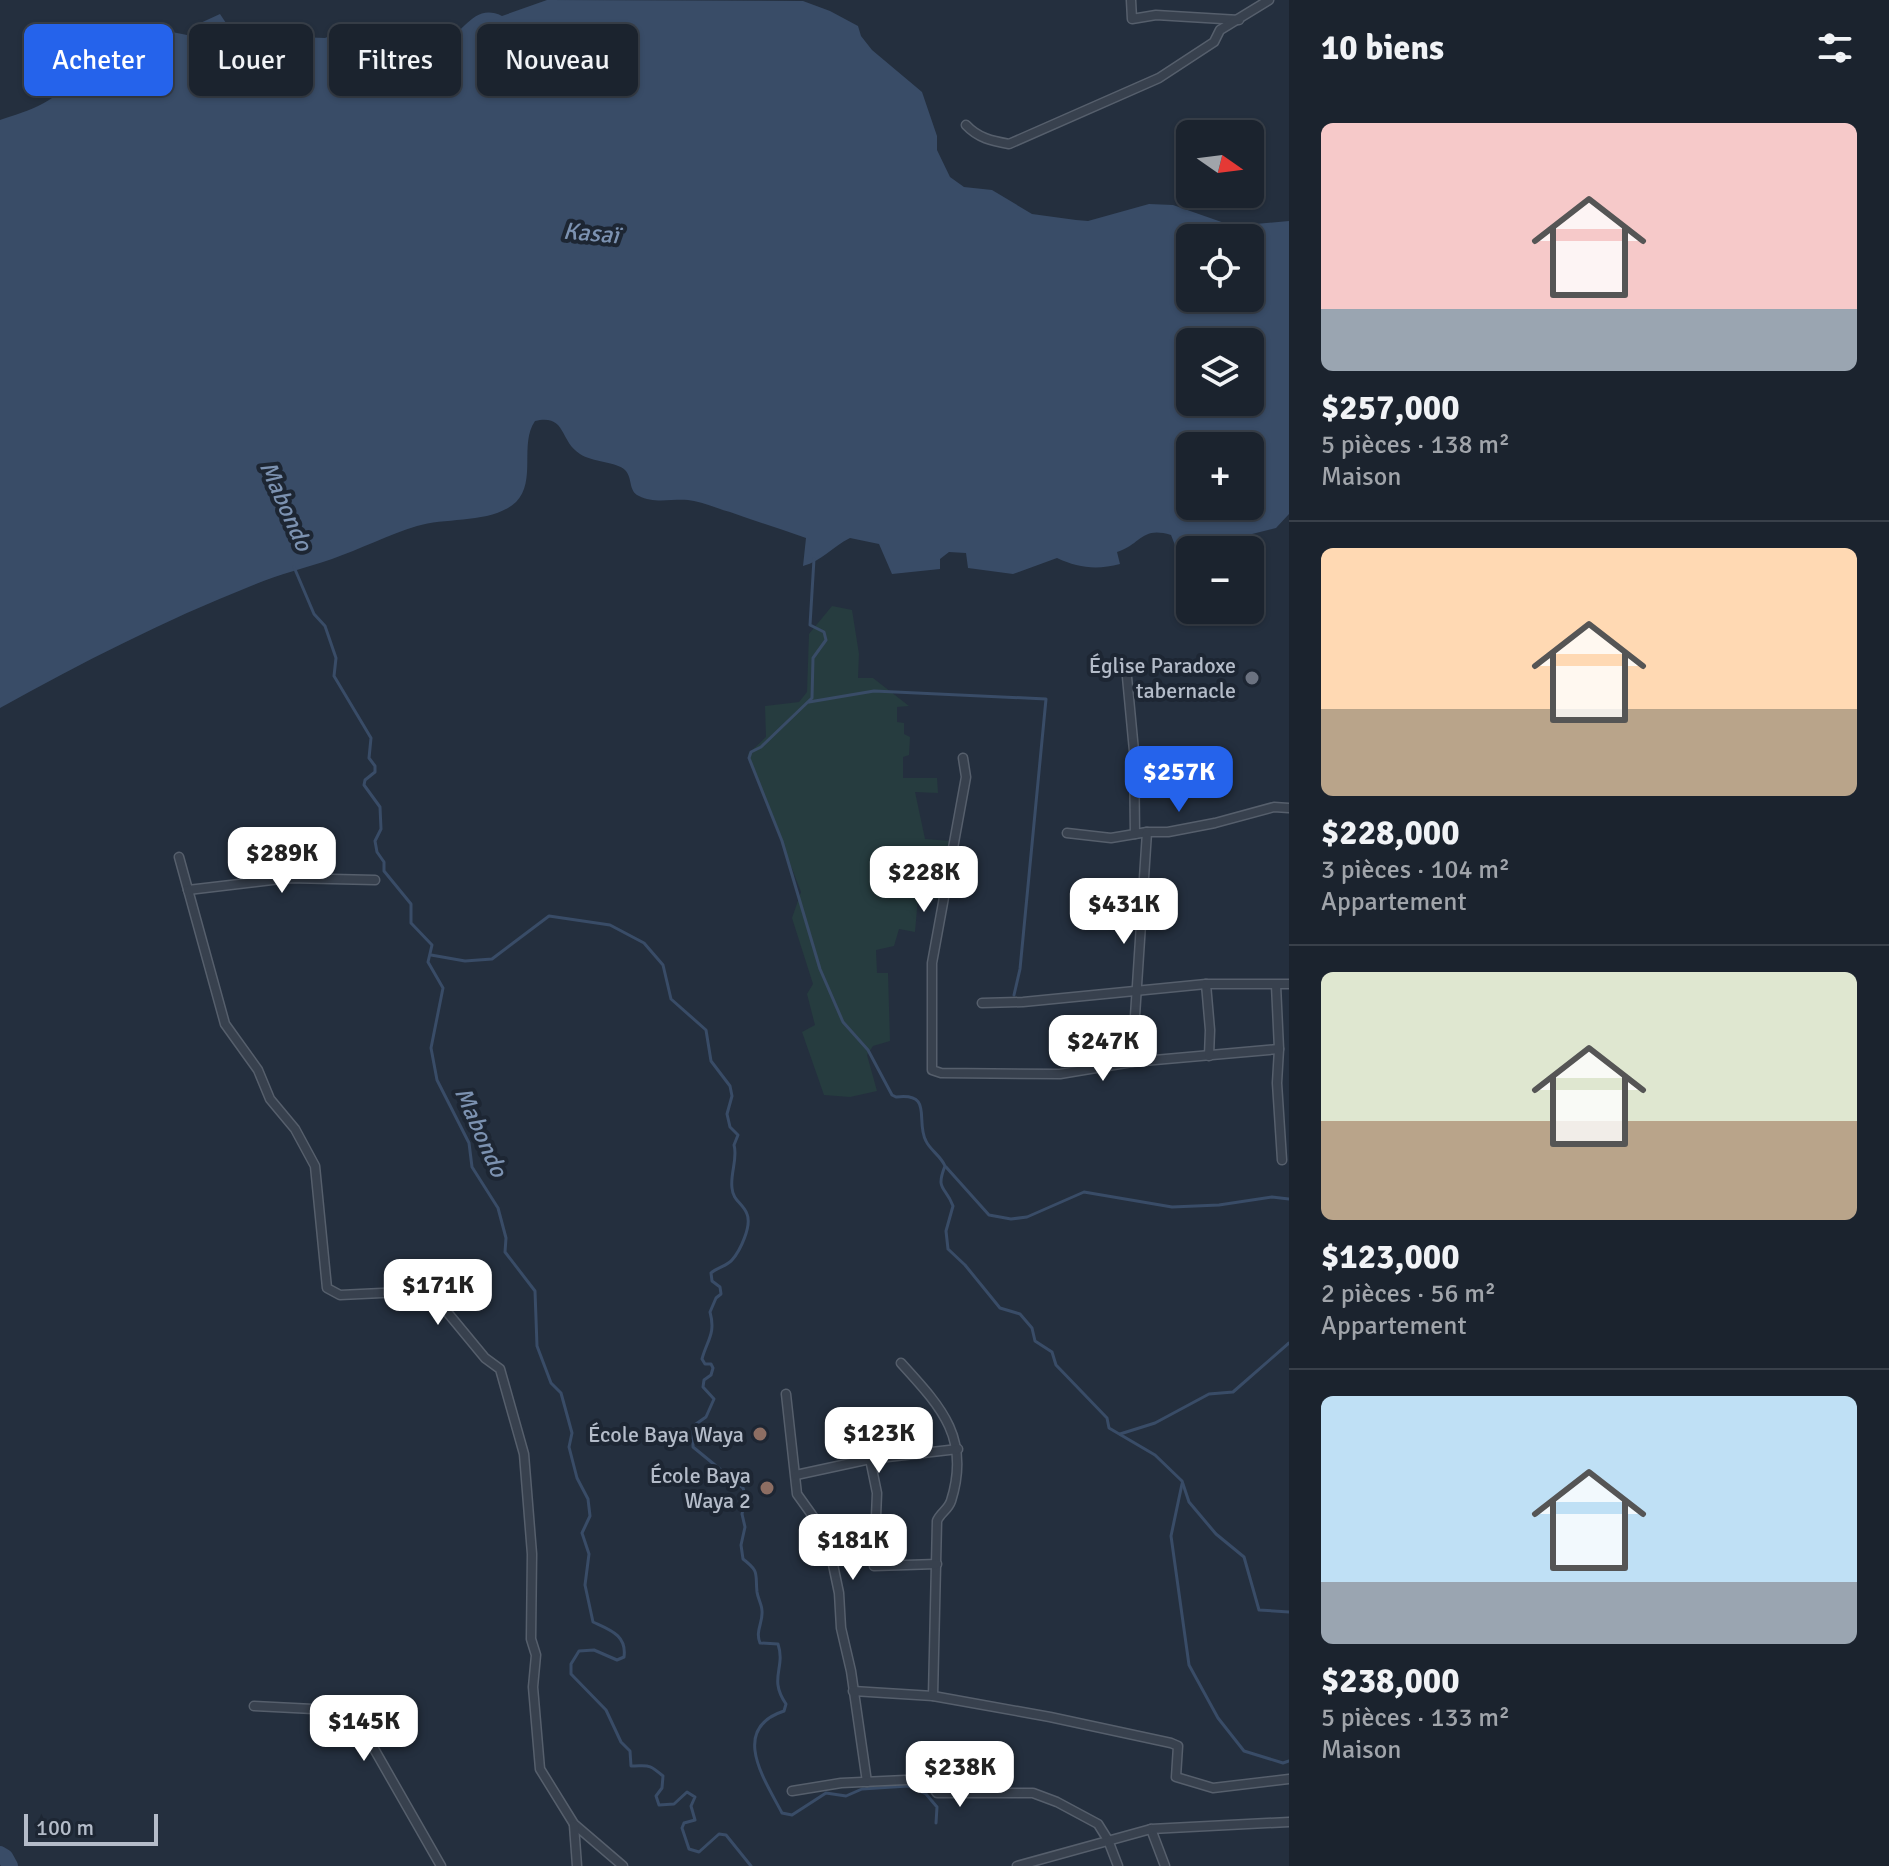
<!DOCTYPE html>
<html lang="fr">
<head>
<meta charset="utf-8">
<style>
  body { margin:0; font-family:Signika,sans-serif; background:#242b36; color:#f1f3f6; height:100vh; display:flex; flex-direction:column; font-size:30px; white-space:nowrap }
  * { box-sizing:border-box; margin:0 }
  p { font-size:26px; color:#a0a4aa }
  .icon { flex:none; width:44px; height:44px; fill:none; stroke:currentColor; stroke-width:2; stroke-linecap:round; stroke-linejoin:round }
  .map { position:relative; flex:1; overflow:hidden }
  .drawer { display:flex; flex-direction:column; background:#1b232e; width:600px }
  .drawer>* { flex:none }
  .banner { position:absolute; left:24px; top:24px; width:760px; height:72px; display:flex; gap:16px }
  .needle { width:52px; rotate:104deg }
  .controls { position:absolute; left:1176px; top:120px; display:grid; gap:16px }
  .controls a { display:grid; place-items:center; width:88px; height:88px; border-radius:12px; background:#1b232e; box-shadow:0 2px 6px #0004,0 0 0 2px #39404a; font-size:40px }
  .scale { position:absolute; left:24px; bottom:20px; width:134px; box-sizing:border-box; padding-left:8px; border:4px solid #b4bcc9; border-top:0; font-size:22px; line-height:28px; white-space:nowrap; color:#b4bcc9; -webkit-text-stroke:6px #1d2633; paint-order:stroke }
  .price { position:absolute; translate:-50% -68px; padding:0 18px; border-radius:16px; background:#fff; color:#222; font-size:26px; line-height:52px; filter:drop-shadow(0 2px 4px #0008) }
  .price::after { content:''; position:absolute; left:50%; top:48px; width:24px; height:18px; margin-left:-12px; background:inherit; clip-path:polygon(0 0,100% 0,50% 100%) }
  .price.current { background:#2563eb; color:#fff }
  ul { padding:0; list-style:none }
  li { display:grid; align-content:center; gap:16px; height:424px; padding:0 32px }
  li+li { border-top:2px solid #39404a }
  li span { display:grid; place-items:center; height:248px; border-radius:12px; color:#555 }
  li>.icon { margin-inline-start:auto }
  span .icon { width:144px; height:144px; fill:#fffc; stroke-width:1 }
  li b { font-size:34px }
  h2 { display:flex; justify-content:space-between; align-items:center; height:96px; padding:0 32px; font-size:34px }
  .chip { padding:0 28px; border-radius:12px; background:#1b232e; box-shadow:0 2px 6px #0004,0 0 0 2px #39404a; font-size:28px; line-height:72px }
  .chip.current { background:#2563eb; color:#fff }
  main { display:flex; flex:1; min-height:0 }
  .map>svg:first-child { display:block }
  .green { fill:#263c3f }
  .water { fill:#394c67; fill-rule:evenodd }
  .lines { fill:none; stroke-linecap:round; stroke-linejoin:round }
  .stream { stroke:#394c67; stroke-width:3 }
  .river { stroke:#394c67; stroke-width:16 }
  .street-casing { stroke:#565f6c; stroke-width:11 }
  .street { stroke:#38414e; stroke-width:8 }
  .worship-dot { fill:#6b7280; stroke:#1d2633; stroke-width:3 }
  .education-dot { fill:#8d6e63; stroke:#1d2633; stroke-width:3 }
  .labels { text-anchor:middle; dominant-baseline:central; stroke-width:8; stroke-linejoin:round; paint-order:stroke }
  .poi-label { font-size:22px; fill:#b4bcc9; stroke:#1d2633; text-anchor:end }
  .water-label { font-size:24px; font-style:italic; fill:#7c92b1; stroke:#1d2633 }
</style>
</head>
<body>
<main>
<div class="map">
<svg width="1289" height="1866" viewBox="0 0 1289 1866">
  <rect width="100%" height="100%" fill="#242f3e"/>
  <!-- green -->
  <path class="green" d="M832 606 852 610 859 654 858 678H873L909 706 897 707V722L904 723V734L910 737 909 755 903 757V778H937L938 793 915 792 925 839 951 841 940 899 918 898 915 932 899 929 894 946 876 950 877 973H888L890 1041 873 1046 867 1055 877 1091 850 1097 824 1095 802 1032 815 1025 807 994 813 984 792 918 801 892 748 754 766 737 765 706 799 702 807 692 809 634Z"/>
  <!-- water -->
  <path class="water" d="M547 0 803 1 830 11 858 26 861 36 872 50 922 92 937 136V150L950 177 964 187 992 190 1032 214 1076 220 1088 221 1149 204 1173 205 1233 226 1289 221V514L1276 528 1244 536 1230 546 1212 543 1198 550H1190V554L1180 558 1171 535C1141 526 1142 544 1117 552L1120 564C1097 570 1078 568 1057 558L1013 574 968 568 966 553 949 552 940 559V569L892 574 879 544 850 538C832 547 822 561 803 566L806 538C780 529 755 521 730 512 718 509 706 503 694 501 677 497 656 505 639 496 628 491 633 478 625 470 617 462 592 462 580 454 559 441 567 414 535 421 519 444 537 481 516 502 492 524 447 517 417 526 388 535 360 549 332 559 305 568 277 575 251 586 165 620 81 663 0 708V120C27 111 64 101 75 70 77 64 77 57 79 50L95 42 108 41V53L112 55 172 32 192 36 196 25 220 14 228 26 257 32 259 39 262 42 271 36 325 38 339 32 387 24H395L423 39 441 43C464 35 473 2 502 16ZM1190 238H1250V298H1190ZM1190 342H1250V402H1190ZM1190 446H1250V506H1190Z"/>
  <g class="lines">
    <!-- stream -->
    <g class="stream">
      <path d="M814 559 810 625 824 632 826 640 813 658 812 698 761 747 751 752 749 758 782 841 820 969 843 1022 868 1050 892 1095 896 1097C934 1092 915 1121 926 1141 930 1150 941 1156 945 1166 935 1191 946 1186 953 1206L946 1231 948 1249 965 1265 1000 1308 1020 1314 1032 1328 1035 1341 1052 1352 1056 1365 1107 1418 1109 1428 1155 1455 1182 1481 1189 1502 1216 1534 1244 1557 1259 1610 1289 1612"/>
      <path d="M294 567 314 614 325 626 336 658 334 676 371 738 369 758 375 766V772L365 780 364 785 380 807 381 829 375 841 377 852 384 862V871L411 904V923L432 945 428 962 443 988 431 1048 437 1080 469 1143 472 1167 498 1208 506 1238 505 1252 535 1291 537 1346 551 1383 561 1393 572 1433 569 1447 577 1478 588 1499 590 1516 582 1533 589 1554 585 1585 593 1622C610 1630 627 1635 624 1657L617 1660 594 1650 579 1651 571 1664V1674L606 1710 621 1742 630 1751 631 1766C649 1766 648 1763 663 1776L662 1788 656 1796 659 1805 674 1804 687 1792 695 1797 691 1806 695 1820 684 1823 682 1828 689 1849 699 1852 719 1834 726 1835 751 1866"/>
      <path d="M809 702 874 691 1046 699 1020 969 1014 995"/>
      <path d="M431 955 465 961 492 959 549 916 610 925 644 943 663 965 671 999 706 1030 711 1061 730 1086 732 1096 727 1114 730 1127 738 1135 734 1145C738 1158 730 1174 732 1188 733 1201 743 1203 747 1214 752 1226 740 1251 732 1260 727 1266 718 1267 711 1273L712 1281 720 1287 721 1294 716 1298 710 1312C716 1334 707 1340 702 1359L705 1364H711L713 1368 711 1375 704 1380 703 1387 714 1399 706 1417 693 1426V1447L743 1488 746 1497 742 1514 745 1527 741 1545 743 1559C760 1572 755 1573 757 1592 758 1599 762 1605 762 1611 763 1623 755 1631 760 1643L778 1644C786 1668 768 1678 786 1704L784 1711C729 1729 765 1780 782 1813L792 1815 826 1793 846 1796 862 1789 908 1786 926 1794 937 1807 936 1823"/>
      <path d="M946 1167 989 1215 1011 1219 1027 1217 1084 1192 1172 1207 1219 1205 1272 1197 1289 1199"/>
      <path d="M1120 1434 1155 1423 1209 1394 1233 1392 1289 1343"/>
      <path d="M1182 1484 1171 1536 1189 1665 1218 1718 1244 1751 1283 1763 1289 1761"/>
    </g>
    <!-- river -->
    <path class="river" d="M0 1854 5 1857 10 1866"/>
    <!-- street casing -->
    <g class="street-casing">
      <g id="street">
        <path d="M1131 0 1132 19 1156 15 1239 20"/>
        <path d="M966 125C978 138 992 141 1009 144L1159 78 1214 42 1220 30 1269 0"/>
        <path d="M1127 677 1134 751 1135 834"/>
        <path d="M963 758 966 777 932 963V1070L941 1073 1060 1074 1132 1062 1279 1049"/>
        <path d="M1067 833 1111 838 1147 832H1168L1215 823 1274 807 1289 808"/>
        <path d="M179 857 225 1024 258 1070 270 1099 295 1129 315 1166 327 1288 340 1295 424 1291 433 1295 485 1358 500 1369 524 1454 532 1554 531 1639 536 1655 533 1687 540 1769 574 1824 623 1866"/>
        <path d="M188 890 289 878 375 880"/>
        <path d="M1206 984 1210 1030 1209 1056"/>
        <path d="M1276 985 1279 1049 1277 1083 1282 1160"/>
        <path d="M982 1003 1023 1002 1206 984H1289"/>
        <path d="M1132 1062 1147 832"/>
        <path d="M901 1363C941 1407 971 1438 951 1501 948 1510 940 1513 937 1521L933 1696"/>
        <path d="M786 1394 797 1494 827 1536 839 1593 841 1628 851 1671 867 1782"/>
        <path d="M869 1413 870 1459 877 1493 874 1566 937 1564"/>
        <path d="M796 1475 870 1459 958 1449"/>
        <path d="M853 1691 933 1696 1050 1717 1171 1743 1178 1746 1176 1777 1213 1788 1289 1779"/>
        <path d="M254 1706 333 1710 361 1726 441 1866"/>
        <path d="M792 1791 841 1783 927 1779 937 1793H1033L1057 1802 1098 1824 1108 1840 1118 1866"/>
        <path d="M574 1825 577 1866"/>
        <path d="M1151 1829 1165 1866"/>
        <path d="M1017 1866 1151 1829 1289 1822"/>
      </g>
    </g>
    <!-- street -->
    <use href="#street" class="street"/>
  </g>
  <!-- markers -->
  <circle class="worship-dot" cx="1252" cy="678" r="8"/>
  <g class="education-dot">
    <circle cx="760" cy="1434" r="8"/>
    <circle cx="767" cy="1488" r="8"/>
  </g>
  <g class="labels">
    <!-- poi labels -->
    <g class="poi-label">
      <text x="1236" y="665">Église Paradoxe<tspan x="1236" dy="25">tabernacle</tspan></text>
      <text x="744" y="1434">École Baya Waya</text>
      <text x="751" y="1475">École Baya<tspan x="751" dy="25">Waya 2</tspan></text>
    </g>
    <!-- water labels -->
    <g class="water-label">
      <text transform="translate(591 233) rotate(5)">Kasaï</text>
      <text transform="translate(286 506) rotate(66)">Mabondo</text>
      <text transform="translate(481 1132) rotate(66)">Mabondo</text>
    </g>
  </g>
</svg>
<div class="controls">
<a><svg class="needle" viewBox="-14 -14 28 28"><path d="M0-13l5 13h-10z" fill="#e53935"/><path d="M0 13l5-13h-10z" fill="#a0a4aa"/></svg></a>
<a><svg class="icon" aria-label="locate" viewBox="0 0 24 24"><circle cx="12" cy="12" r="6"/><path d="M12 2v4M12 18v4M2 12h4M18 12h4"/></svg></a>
<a><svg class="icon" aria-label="layers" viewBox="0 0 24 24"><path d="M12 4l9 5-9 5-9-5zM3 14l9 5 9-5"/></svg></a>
<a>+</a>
<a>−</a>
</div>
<div class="scale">100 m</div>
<b class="price current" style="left:1179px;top:814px">$257K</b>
<b class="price" style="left:282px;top:895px">$289K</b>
<b class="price" style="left:924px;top:914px">$228K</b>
<b class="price" style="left:1124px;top:946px">$431K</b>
<b class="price" style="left:1103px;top:1083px">$247K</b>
<b class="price" style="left:438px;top:1327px">$171K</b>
<b class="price" style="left:879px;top:1475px">$123K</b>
<b class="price" style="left:853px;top:1582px">$181K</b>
<b class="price" style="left:364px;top:1763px">$145K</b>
<b class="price" style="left:960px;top:1809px">$238K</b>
<div class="banner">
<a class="chip current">Acheter</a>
<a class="chip">Louer</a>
<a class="chip">Filtres</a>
<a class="chip">Nouveau</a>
</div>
</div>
<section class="drawer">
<h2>10 biens<svg class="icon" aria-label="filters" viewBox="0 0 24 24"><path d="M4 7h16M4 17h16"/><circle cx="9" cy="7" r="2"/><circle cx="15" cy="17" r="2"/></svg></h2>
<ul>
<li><span style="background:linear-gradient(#f6c9c9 75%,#9aa5b1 0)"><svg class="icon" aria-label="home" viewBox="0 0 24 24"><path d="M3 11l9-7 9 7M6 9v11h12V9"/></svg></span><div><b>$257,000</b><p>5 pièces · 138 m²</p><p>Maison</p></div></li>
<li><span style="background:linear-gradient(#ffd9b3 65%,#b9a48a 0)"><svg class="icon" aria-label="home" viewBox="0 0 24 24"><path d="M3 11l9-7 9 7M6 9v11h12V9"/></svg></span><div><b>$228,000</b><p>3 pièces · 104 m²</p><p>Appartement</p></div></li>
<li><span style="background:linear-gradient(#dfe7d0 60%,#b9a48a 0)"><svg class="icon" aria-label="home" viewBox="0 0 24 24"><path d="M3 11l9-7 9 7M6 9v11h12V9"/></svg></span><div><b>$123,000</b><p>2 pièces · 56 m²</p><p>Appartement</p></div></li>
<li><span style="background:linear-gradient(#bfe0f5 75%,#9aa5b1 0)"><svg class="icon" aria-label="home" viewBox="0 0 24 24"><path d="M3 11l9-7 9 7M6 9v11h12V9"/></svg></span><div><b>$238,000</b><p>5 pièces · 133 m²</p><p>Maison</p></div></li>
</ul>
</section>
</main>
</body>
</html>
